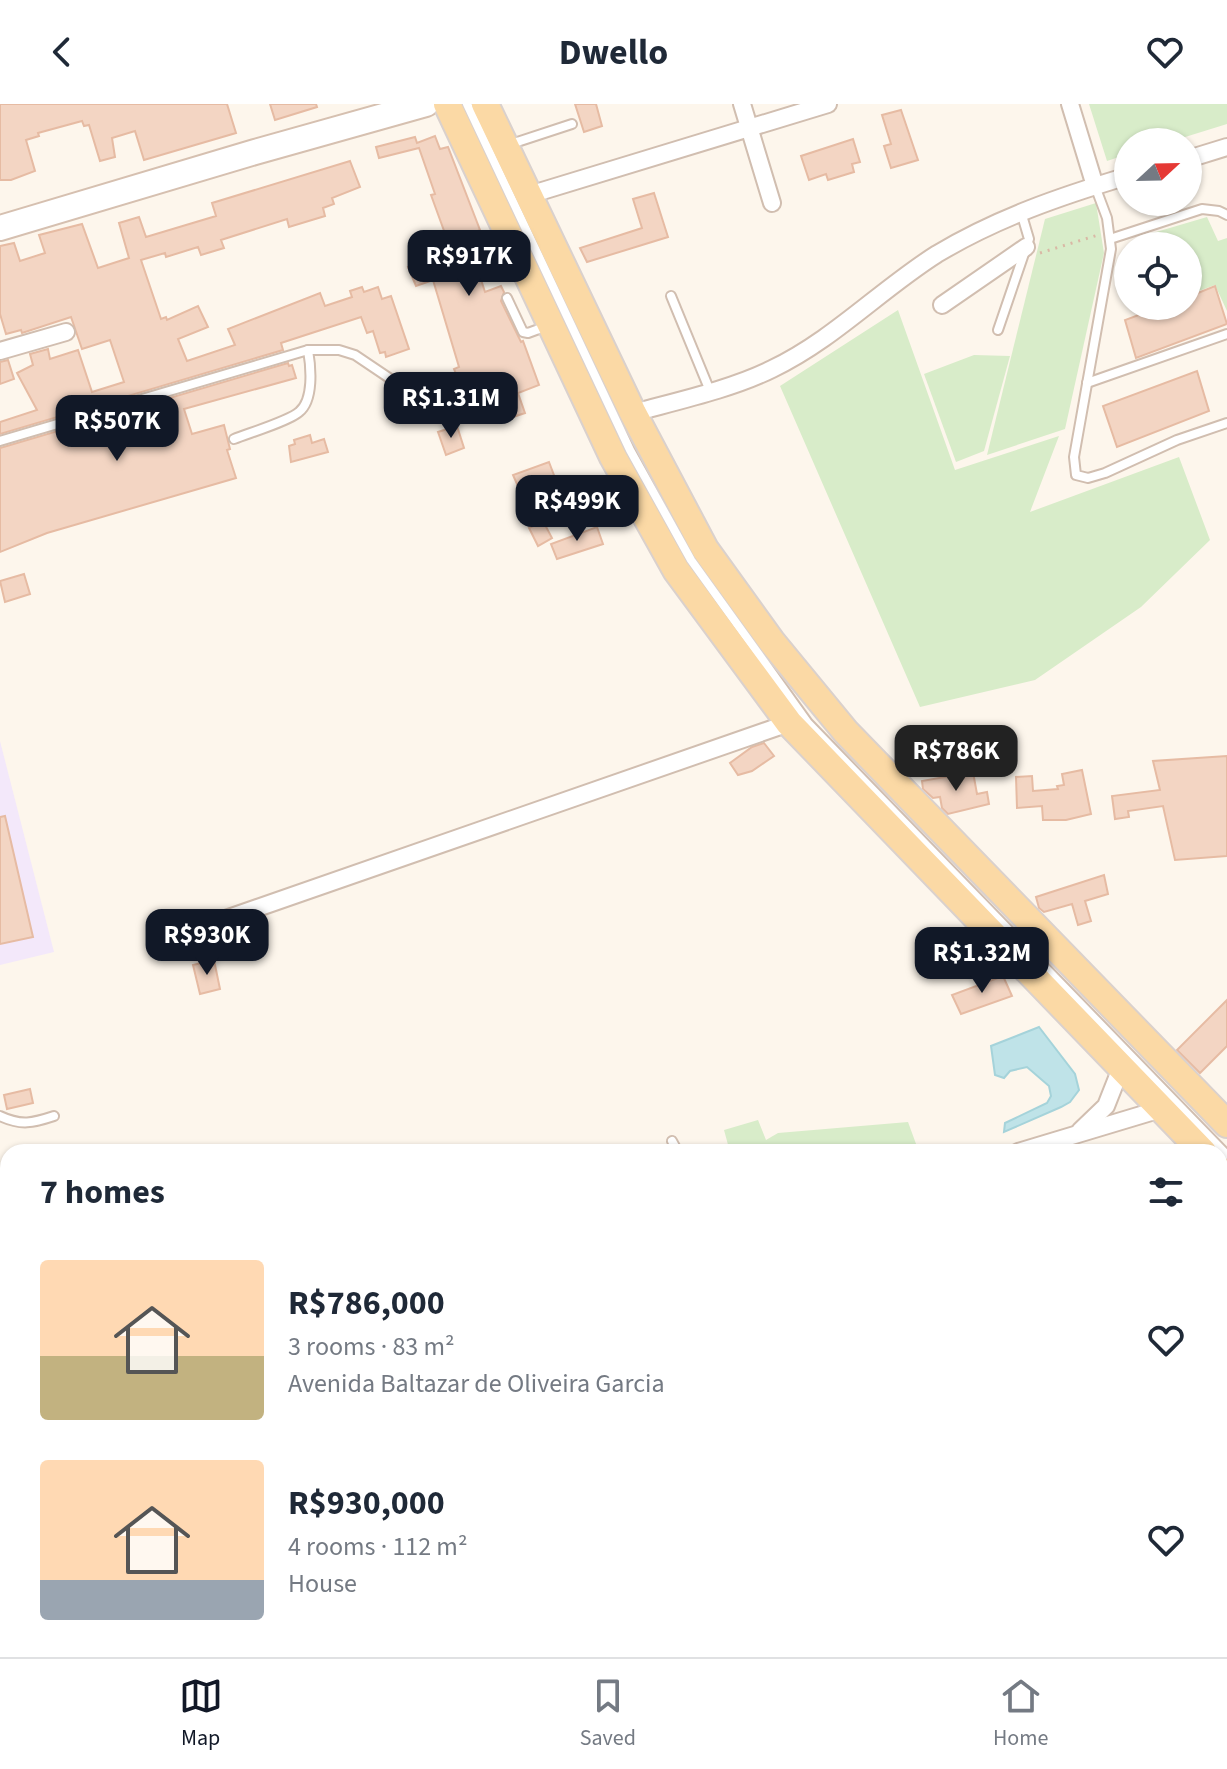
<!DOCTYPE html>
<html lang="en">
<head>
<meta charset="utf-8">
<style>
  body { margin:0; font-family:"Source Sans 3",sans-serif; background:#f6f6f7; color:#1f2937; height:100vh; display:flex; flex-direction:column; font-size:30px; white-space:nowrap }
  * { box-sizing:border-box; margin:0 }
  p { font-size:26px; color:#747a83 }
  .icon { flex:none; width:44px; height:44px; fill:none; stroke:currentColor; stroke-width:2; stroke-linecap:round; stroke-linejoin:round }
  .map { position:relative; flex:1; overflow:hidden }
  .panel { position:absolute; left:0px; top:1040px; width:1228px; height:514px; display:flex; flex-direction:column; background:#fff; border-radius:24px 24px 0 0; box-shadow:0 2px 6px #0004 }
  .panel>* { flex:none }
  .needle { width:52px; rotate:68deg }
  .controls { position:absolute; left:1114px; top:24px; display:grid; gap:16px }
  .controls a { display:grid; place-items:center; width:88px; height:88px; border-radius:50%; background:#fff; box-shadow:0 2px 6px #0004; font-size:40px }
  .price { position:absolute; translate:-50% -68px; padding:0 18px; border-radius:16px; background:#111827; color:#fff; font-size:26px; line-height:52px; filter:drop-shadow(0 2px 4px #0008) }
  .price::after { content:''; position:absolute; left:50%; top:48px; width:24px; height:18px; margin-left:-12px; background:inherit; clip-path:polygon(0 0,100% 0,50% 100%) }
  .price.active { background:#222; color:#fff }
  ul { padding:0; list-style:none }
  li { display:flex; align-items:center; gap:24px; height:200px; padding:0 40px }
  li span { display:grid; place-items:center; flex:none; width:224px; height:160px; border-radius:8px; color:#555 }
  li>.icon { margin-inline-start:auto }
  span .icon { width:96px; height:96px; fill:#fffc; stroke-width:1 }
  li b { font-size:34px }
  h2 { display:flex; justify-content:space-between; align-items:center; height:96px; padding:0 40px; font-size:34px }
  header { display:flex; justify-content:space-between; align-items:center; height:104px; padding:0 40px; background:#fff; font-size:36px; font-weight:700 }
  .tabs { display:flex; justify-content:space-around; align-items:center; height:112px; border-top:2px solid #e0e1e3; background:#fff; font-size:22px; color:#747a83 }
  .tabs a { display:grid; justify-items:center; gap:4px }
  .tabs .active { color:#111827 }
  .map>svg:first-child { display:block }
  .residential { fill:#f5e8da }
  .education { fill:#f3e8fa }
  .green { fill:#d8ecc9 }
  .water { fill:#bfe3e8; stroke:#a5d3da; stroke-width:2 }
  .building { fill:#f3d5c3; stroke:#e6bba3; stroke-width:2 }
  .lines { fill:none; stroke-linecap:round; stroke-linejoin:round }
  .lane-casing { stroke:#d1beb0; stroke-width:12 }
  .street-casing { stroke:#d1beb0; stroke-width:20 }
  .secondary-casing { stroke:#d6c0b0; stroke-width:28 }
  .primary-casing { stroke:#dad1cd; stroke-width:30 }
  .path { stroke:#d9b8a5; stroke-width:3; stroke-dasharray:2 6; stroke-linecap:butt }
  .lane { stroke:#fff; stroke-width:8 }
  .street { stroke:#fff; stroke-width:16 }
  .secondary { stroke:#fff; stroke-width:24 }
  .primary { stroke:#fbd9a5; stroke-width:26 }
</style>
</head>
<body>
<header><svg class="icon" aria-label="back" viewBox="0 0 24 24"><path d="M15 5l-7 7 7 7"/></svg>Dwello<svg class="icon" aria-label="heart" viewBox="0 0 24 24"><path d="M12 20l-8-8c-3-5 5-10 8-4 3-6 11-1 8 4z"/></svg></header>
<div class="map">
<svg width="1227" height="1553" viewBox="0 0 1227 1553">
  <rect width="100%" height="100%" fill="#fdf6ec"/>
  <!-- residential -->
  <path class="residential" d="M0 1150 8 1161V1546H172L170 1553H0Z"/>
  <!-- education -->
  <g class="education">
    <path d="M0 637 54 848 0 861Z"/>
    <path d="M1227 1227V1351L1220 1353V1229Z"/>
  </g>
  <!-- green -->
  <g class="green">
    <path d="M1089 0H1227V20L1169 38H1128V50L1107 57Z"/>
    <path d="M1096 99 1104 149 1065 325 987 351 1045 115Z"/>
    <path d="M1207 113 1218 137 1227 134V207L1215 181 1188 191V142H1149L1146 131Z"/>
    <path d="M898 206 955 366 1059 332 1030 408 1179 353 1210 436 1141 503 1035 576 920 603 780 282Z"/>
    <path d="M974 251 1010 252 984 347 956 358 924 270Z"/>
    <path d="M758 1016 766 1036 778 1029 908 1018 919 1048H730L724 1026Z"/>
  </g>
  <!-- water -->
  <path class="water" d="M1039 923 1075 970 1079 986 1070 998 1061 1003 1004 1028 1005 1019 1047 999 1051 992 1049 982 1027 963 1010 967 1004 974 995 971 991 942Z"/>
  <!-- building -->
  <g class="building">
    <path d="M0 0H227L236 29 144 56 135 27 112 34 115 53 100 57 89 21 84 22 82 17 38 29 39 32 26 36 35 67 11 76H0Z"/>
    <path d="M270 0H316L317 3 275 16Z"/>
    <path d="M575 0H596L602 22 584 28Z"/>
    <path d="M901 6 918 56 891 64 884 42 891 40 882 11Z"/>
    <path d="M435 32 440 45 448 43 480 126 467 132 485 188 501 182 504 188 501 197 521 238 523 237 539 281 518 289 525 309 507 315 503 306 482 313 478 302 463 307 450 272 456 270 454 265 459 263 433 176 416 182 408 163 451 146 431 91 435 90 419 44 379 54 376 43 415 33 417 39Z"/>
    <path d="M853 35 860 58 852 60 854 68 828 76 826 70 809 76 801 52Z"/>
    <path d="M350 57 360 83 332 94 334 100 323 104 325 112 289 123 287 115 221 136 224 144 201 151 198 143 166 153 165 149 141 156 161 215 166 213 167 216 198 202 208 223 178 235 187 257 235 241 228 225 320 189 325 202 352 193 350 187 362 183 364 188 378 183 382 195 391 192 409 245 386 253 385 248 380 249 373 227 367 229 361 213 281 239 283 246 0 330V318L37 306 17 269 33 261 30 250 48 245 50 255 78 246 92 288 124 278 110 236 82 245 71 213 22 229 21 226 6 230 0 210V142L14 139 20 157 45 149 39 131 82 120 98 164 129 154 119 119 139 113 146 133 216 112 212 99Z"/>
    <path d="M654 89 668 133 587 158 580 144 642 124 633 95Z"/>
    <path d="M1215 182 1227 220 1136 254 1125 216 1163 202H1188V193Z"/>
    <path d="M8 256 14 275 0 280V258Z"/>
    <path d="M288 259 289 262 292 261 296 274 184 305 192 330 224 321 230 345 227 346 236 374 47 429 0 448V344Z"/>
    <path d="M1197 267 1209 307 1117 343 1103 302Z"/>
    <path d="M457 322 464 344 446 351 438 328Z"/>
    <path d="M310 331 312 339 324 335 328 348 291 358 289 342 295 340 294 336Z"/>
    <path d="M549 358 563 395 548 400 544 391 525 398 513 371Z"/>
    <path d="M543 417 552 434 538 442 529 424Z"/>
    <path d="M597 423 603 440 557 455 551 440Z"/>
    <path d="M24 470 30 490 5 498 0 477Z"/>
    <path d="M764 639 774 652 752 667 738 671 730 659 752 643Z"/>
    <path d="M1227 652V752L1175 756 1163 702 1128 707 1129 713 1115 715 1112 692 1160 686 1153 657Z"/>
    <path d="M1082 666 1091 710 1066 716H1043L1042 702 1017 704 1016 673 1032 672 1033 687 1058 685 1057 682 1064 681 1062 670Z"/>
    <path d="M973 668 977 690 987 688 989 700 948 710 942 704 940 693 933 694 923 685 922 677Z"/>
    <path d="M5 712 33 833 0 840V713Z"/>
    <path d="M1104 771 1108 790 1085 797 1091 817 1078 821 1072 800 1044 808 1039 804 1036 793Z"/>
    <path d="M214 856 220 885 200 890 193 861Z"/>
    <path d="M1003 872 1012 892 961 910 952 891Z"/>
    <path d="M1227 896V942L1200 969 1177 946Z"/>
    <path d="M30 985 33 999 7 1005 4 991Z"/>
  </g>
  <g class="lines">
    <!-- lane casing -->
    <g class="lane-casing">
      <g id="lane">
        <path d="M467 0 630 346 691 456 808 619 1227 1051"/>
        <path d="M508 41 572 20"/>
        <path d="M1095 82 1107 114 1111 145 1074 353 1076 371 1088 374 1105 369 1177 336 1227 319"/>
        <path d="M1110 135 1202 105 1219 107 1227 111"/>
        <path d="M671 192 710 287"/>
        <path d="M507 194 523 228 528 229 547 222"/>
        <path d="M998 226 1029 135 1021 108"/>
        <path d="M308 246H339L355 251 404 284"/>
        <path d="M1087 279 1227 230"/>
        <path d="M0 337 308 246C311 263 314 296 299 308 289 317 249 329 234 335"/>
        <path d="M0 1012C21 1022 33 1019 54 1012"/>
        <path d="M672 1037 678 1048"/>
      </g>
    </g>
    <!-- street casing -->
    <g class="street-casing">
      <g id="street">
        <path d="M742 0 772 99"/>
        <path d="M1070 0 1095 82"/>
        <path d="M1188 55 1227 43"/>
        <path d="M529 91 828 0"/>
        <path d="M942 201 1026 143"/>
        <path d="M0 247 66 228"/>
        <path d="M633 309C677 297 732 285 772 265 833 236 880 186 937 150 997 114 1061 92 1128 72"/>
        <path d="M188 838 217 818 789 619"/>
        <path d="M1080 1027 1106 1002 1121 964"/>
        <path d="M1018 1048 1161 1005"/>
        <path d="M0 1328 8 1332"/>
        <path d="M0 1414 8 1385"/>
        <path d="M0 1434 8 1432"/>
        <path d="M0 1497 8 1499"/>
        <path d="M153 1546 173 1553"/>
        <path d="M209 1546 211 1553"/>
        <path d="M345 1546 347 1553"/>
        <path d="M652 1546 657 1553"/>
        <path d="M268 1550 280 1546"/>
        <path d="M88 1553 90 1546"/>
      </g>
    </g>
    <!-- secondary casing -->
    <g class="secondary-casing">
      <g id="secondary">
        <path d="M0 124 255 48 426 0"/>
        <path d="M1220 1368 1227 1366"/>
        <path d="M500 1553 521 1546"/>
      </g>
    </g>
    <!-- primary casing -->
    <g class="primary-casing">
      <g id="primary">
        <path d="M447 0 613 353 676 466 789 619 1203 1048"/>
        <path d="M485 0 633 309 705 445 772 538 846 628 1227 1020"/>
        <path d="M1220 1066 1227 1073"/>
      </g>
    </g>
    <!-- path -->
    <path class="path" d="M1040 149 1098 131"/>
    <!-- lane -->
    <use href="#lane" class="lane"/>
    <!-- street -->
    <use href="#street" class="street"/>
    <!-- secondary -->
    <use href="#secondary" class="secondary"/>
    <!-- primary -->
    <use href="#primary" class="primary"/>
  </g>
</svg>
<div class="controls">
<a><svg class="needle" viewBox="-14 -14 28 28"><path d="M0-13l5 13h-10z" fill="#e53935"/><path d="M0 13l5-13h-10z" fill="#747a83"/></svg></a>
<a><svg class="icon" aria-label="locate" viewBox="0 0 24 24"><circle cx="12" cy="12" r="6"/><path d="M12 2v4M12 18v4M2 12h4M18 12h4"/></svg></a>
</div>
<b class="price" style="left:469px;top:194px">R$917K</b>
<b class="price" style="left:451px;top:336px">R$1.31M</b>
<b class="price" style="left:117px;top:359px">R$507K</b>
<b class="price" style="left:577px;top:439px">R$499K</b>
<b class="price active" style="left:956px;top:689px">R$786K</b>
<b class="price" style="left:207px;top:873px">R$930K</b>
<b class="price" style="left:982px;top:891px">R$1.32M</b>
<section class="panel">
<h2>7 homes<svg class="icon" aria-label="filters" viewBox="0 0 24 24"><path d="M4 7h16M4 17h16"/><circle cx="9" cy="7" r="2"/><circle cx="15" cy="17" r="2"/></svg></h2>
<ul>
<li><span style="background:linear-gradient(#ffd9b3 60%,#c2b280 0)"><svg class="icon" aria-label="home" viewBox="0 0 24 24"><path d="M3 11l9-7 9 7M6 9v11h12V9"/></svg></span><div><b>R$786,000</b><p>3 rooms · 83 m²</p><p>Avenida Baltazar de Oliveira Garcia</p></div><svg class="icon" aria-label="heart" viewBox="0 0 24 24"><path d="M12 20l-8-8c-3-5 5-10 8-4 3-6 11-1 8 4z"/></svg></li>
<li><span style="background:linear-gradient(#ffd9b3 75%,#9aa5b1 0)"><svg class="icon" aria-label="home" viewBox="0 0 24 24"><path d="M3 11l9-7 9 7M6 9v11h12V9"/></svg></span><div><b>R$930,000</b><p>4 rooms · 112 m²</p><p>House</p></div><svg class="icon" aria-label="heart" viewBox="0 0 24 24"><path d="M12 20l-8-8c-3-5 5-10 8-4 3-6 11-1 8 4z"/></svg></li>
</ul>
</section>
</div>
<nav class="tabs">
<a class="active"><svg class="icon" aria-label="map" viewBox="0 0 24 24"><path d="M3 6l6-2 6 2 6-2v14l-6 2-6-2-6 2zM9 4v14M15 6v14"/></svg>Map</a>
<a><svg class="icon" aria-label="saved" viewBox="0 0 24 24"><path d="M7 4h10v16l-5-4-5 4z"/></svg>Saved</a>
<a><svg class="icon" aria-label="home" viewBox="0 0 24 24"><path d="M3 11l9-7 9 7M6 9v11h12V9"/></svg>Home</a>
</nav>
</body>
</html>
